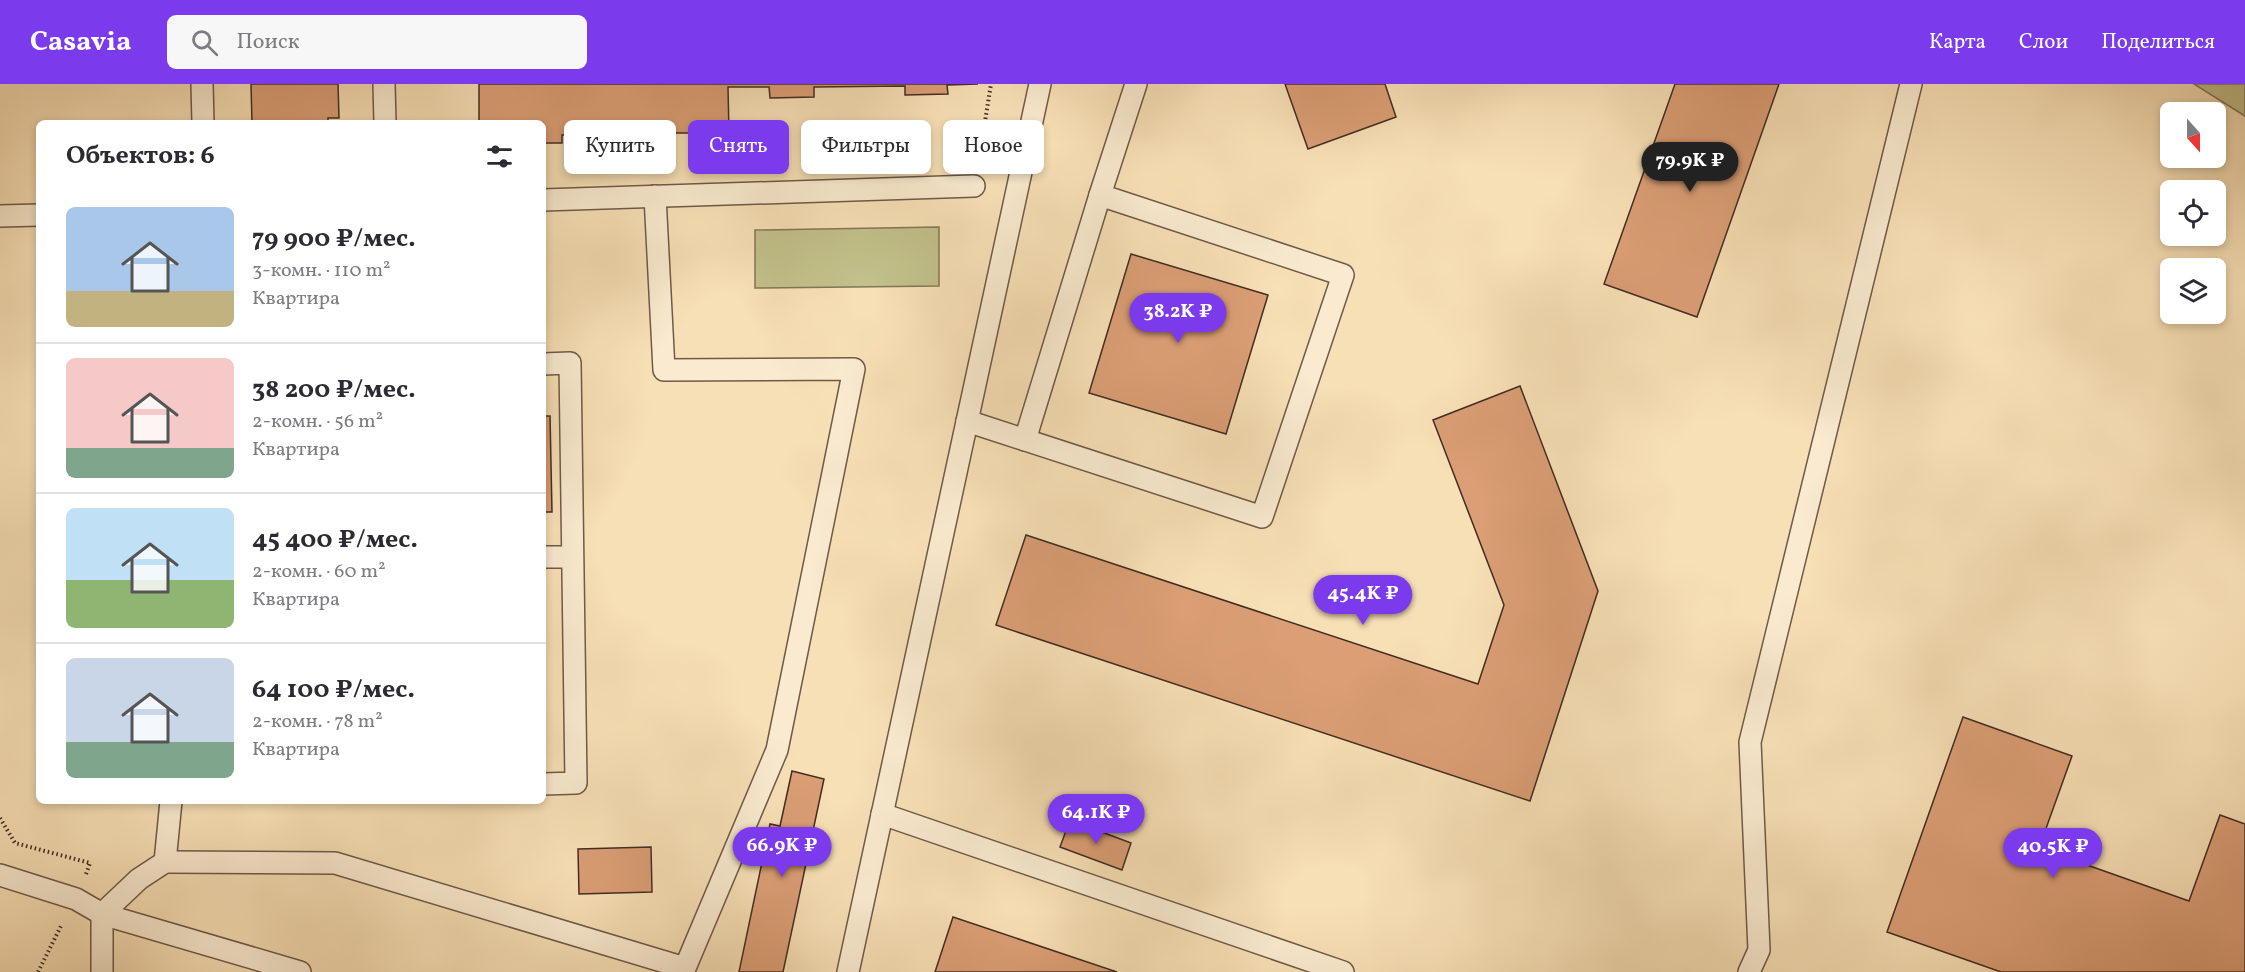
<!DOCTYPE html>
<html lang="ru">
<head>
<meta charset="utf-8">
<style>
  body { margin:0; font-family:Vollkorn,serif; background:#f7f7f7; color:#2b2b33; height:100vh; display:flex; flex-direction:column; font-size:22px; white-space:nowrap }
  * { box-sizing:border-box; margin:0 }
  p { font-size:20px; color:#7c7c81 }
  .icon { flex:none; width:33px; height:33px; fill:none; stroke:currentColor; stroke-width:2; stroke-linecap:round; stroke-linejoin:round }
  .map { position:relative; flex:1; overflow:hidden }
  .panel { position:absolute; left:36px; top:36px; width:510px; height:684px; display:flex; flex-direction:column; background:#fff; border-radius:9px; box-shadow:0 3px 9px #0003 }
  .panel>* { flex:none }
  .top-card { position:absolute; left:564px; top:36px; width:570px; height:54px; display:flex; gap:12px }
  .needle { width:39px; rotate:159deg }
  .buttons { position:absolute; left:2160px; top:18px; display:grid; gap:12px }
  .buttons a { display:grid; place-items:center; width:66px; height:66px; border-radius:9px; background:#fff; box-shadow:0 3px 9px #0003; font-size:30px }
  .price { position:absolute; translate:-50% -51px; padding:0 14px; border-radius:21px; background:#7c3aed; color:#fff; font-size:20px; line-height:39px; filter:drop-shadow(0 2px 3px #0008) }
  .price::after { content:''; position:absolute; left:50%; top:36px; width:18px; height:14px; margin-left:-9px; background:inherit; clip-path:polygon(0 0,100% 0,50% 100%) }
  .price.on { background:#222; color:#fff }
  ul { padding:0; list-style:none }
  li { display:flex; align-items:center; gap:18px; height:150px; padding:0 30px }
  li+li { border-top:2px solid #e1e1e2 }
  li span { display:grid; place-items:center; flex:none; width:168px; height:120px; border-radius:9px; color:#555 }
  li>.icon { margin-inline-start:auto }
  span .icon { width:72px; height:72px; fill:#fffc; stroke-width:1 }
  li b { font-size:26px }
  h2 { display:flex; justify-content:space-between; align-items:center; height:72px; padding:0 30px; font-size:26px }
  .tag { padding:0 21px; border-radius:9px; background:#fff; box-shadow:0 3px 9px #0003; font-size:21px; line-height:54px }
  .tag.on { background:#7c3aed; color:#fff }
  header { display:flex; align-items:center; gap:36px; box-sizing:border-box; height:84px; padding:0 30px; background:#7c3aed; color:#fff }
  header strong { font-size:28px }
  nav { display:flex; gap:33px; margin-inline-start:auto; font-size:21px }
  .search { width:420px; height:54px; background:#f7f7f7; display:flex; align-items:center; gap:15px; box-sizing:border-box; padding:0 21px; border-radius:9px; color:#7c7c81; font-size:22px }
  .map>svg:first-child { display:block }
  .green { fill:#c2c18b; stroke:#827657; stroke-width:1.5 }
  .building { fill:#db9e75; stroke:#412c23; stroke-width:1.5 }
  .lines { fill:none; stroke-linecap:round; stroke-linejoin:round }
  .lane-casing { stroke:#6f5948; stroke-width:24 }
  .path { stroke:#412c23; stroke-width:4; stroke-dasharray:1.5 3; stroke-linecap:butt }
  .lane { stroke:#faebd0; stroke-width:21 }
</style>
</head>
<body>
<header>
<strong>Casavia</strong>
<div class="search"><svg class="icon" aria-label="search" viewBox="0 0 24 24"><circle cx="10" cy="10" r="6"/><path d="M15 15l6 6"/></svg>Поиск</div>
<nav><a>Карта</a><a>Слои</a><a>Поделиться</a></nav>
</header>
<div class="map">
<svg width="2245" height="888" viewBox="0 0 2245 888">
  <rect width="100%" height="100%" fill="#f8e0b6"/>
  <filter id="stains"><feTurbulence type="fractalNoise" baseFrequency=".00333" numOctaves="4"/><feColorMatrix values="0 0 0 0 .2 0 0 0 0 .09 0 0 0 0 .02 0 0 0 .5 -.17"/></filter>
  <radialGradient id="worn" r=".72"><stop offset=".6" stop-color="#630" stop-opacity="0"/><stop offset="1" stop-color="#630" stop-opacity=".3"/></radialGradient>
  <!-- green -->
  <g class="green">
    <path d="M2194 0H2245V32Z"/>
    <path d="M939 143V202L755 204V146Z"/>
  </g>
  <!-- building -->
  <g class="building">
    <path d="M251 0H338L339 34H328V39H252Z"/>
    <path d="M479 0H978L947 1 948 10 905 11V2L814 3V13L770 14 769 3H728L729 49H675V57L632 58V50L562 51V59H543V39H479Z"/>
    <path d="M1285 0H1385L1396 33 1308 65Z"/>
    <path d="M1675 0H1779L1697 233 1604 200Z"/>
    <path d="M1131 170 1268 211 1226 350 1089 309Z"/>
    <path d="M1520 302 1598 507 1530 717 996 541 1026 451 1478 600 1504 521 1433 336Z"/>
    <path d="M543 332H550L552 428H543Z"/>
    <path d="M1963 633 2072 672 2039 764 2189 817 2220 731 2245 740V888H2001L1887 848Z"/>
    <path d="M792 687 824 695 783 888H739L770 740 780 742Z"/>
    <path d="M1070 736 1131 759 1122 786 1060 763Z"/>
    <path d="M651 763 652 808 579 810 578 765Z"/>
    <path d="M953 833 1117 888H935Z"/>
  </g>
  <g class="lines">
    <!-- lane casing -->
    <g class="lane-casing">
      <g id="lane">
        <path d="M202 0 203 39"/>
        <path d="M384 0 385 39"/>
        <path d="M543 116 974 102"/>
        <path d="M0 132 39 131"/>
        <path d="M543 280 570 279 576 699 543 700"/>
        <path d="M967 337 1262 433 1343 191 1100 111 1136 0"/>
        <path d="M1025 356 1100 111"/>
        <path d="M543 473H572"/>
        <path d="M882 730 1343 888"/>
        <path d="M165 778 335 779 685 884 777 666 854 285 664 286 655 112"/>
        <path d="M0 791 76 815 102 830 139 795 165 778 171 717"/>
        <path d="M102 888V830L300 888"/>
        <path d="M848 888 1040 0"/>
        <path d="M1749 888 1759 866 1750 658 1911 0"/>
      </g>
    </g>
    <!-- path -->
    <g class="path">
      <path d="M979 75 991 0"/>
      <path d="M0 734 15 759 90 779 86 790"/>
      <path d="M38 888 62 840"/>
    </g>
    <!-- lane -->
    <use href="#lane" class="lane"/>
  </g>
  <rect width="100%" height="100%" filter="url(#stains)"/>
  <rect width="100%" height="100%" fill="url(#worn)"/>
</svg>
<div class="buttons">
<a><svg class="needle" viewBox="-14 -14 28 28"><path d="M0-13l5 13h-10z" fill="#e53935"/><path d="M0 13l5-13h-10z" fill="#7c7c81"/></svg></a>
<a><svg class="icon" aria-label="locate" viewBox="0 0 24 24"><circle cx="12" cy="12" r="6"/><path d="M12 2v4M12 18v4M2 12h4M18 12h4"/></svg></a>
<a><svg class="icon" aria-label="layers" viewBox="0 0 24 24"><path d="M12 4l9 5-9 5-9-5zM3 14l9 5 9-5"/></svg></a>
</div>
<b class="price on" style="left:1690px;top:109px">79.9K ₽</b>
<b class="price" style="left:1178px;top:260px">38.2K ₽</b>
<b class="price" style="left:1363px;top:542px">45.4K ₽</b>
<b class="price" style="left:1096px;top:761px">64.1K ₽</b>
<b class="price" style="left:782px;top:794px">66.9K ₽</b>
<b class="price" style="left:2053px;top:795px">40.5K ₽</b>
<div class="top-card">
<a class="tag">Купить</a>
<a class="tag on">Снять</a>
<a class="tag">Фильтры</a>
<a class="tag">Новое</a>
</div>
<section class="panel">
<h2>Объектов: 6<svg class="icon" aria-label="filters" viewBox="0 0 24 24"><path d="M4 7h16M4 17h16"/><circle cx="9" cy="7" r="2"/><circle cx="15" cy="17" r="2"/></svg></h2>
<ul>
<li><span style="background:linear-gradient(#a9c7e8 70%,#c2b280 0)"><svg class="icon" aria-label="home" viewBox="0 0 24 24"><path d="M3 11l9-7 9 7M6 9v11h12V9"/></svg></span><div><b>79 900 ₽/мес.</b><p>3-комн. · 110 m²</p><p>Квартира</p></div></li>
<li><span style="background:linear-gradient(#f6c9c9 75%,#7fa58c 0)"><svg class="icon" aria-label="home" viewBox="0 0 24 24"><path d="M3 11l9-7 9 7M6 9v11h12V9"/></svg></span><div><b>38 200 ₽/мес.</b><p>2-комн. · 56 m²</p><p>Квартира</p></div></li>
<li><span style="background:linear-gradient(#bfe0f5 60%,#8fb573 0)"><svg class="icon" aria-label="home" viewBox="0 0 24 24"><path d="M3 11l9-7 9 7M6 9v11h12V9"/></svg></span><div><b>45 400 ₽/мес.</b><p>2-комн. · 60 m²</p><p>Квартира</p></div></li>
<li><span style="background:linear-gradient(#c9d6e8 70%,#7fa58c 0)"><svg class="icon" aria-label="home" viewBox="0 0 24 24"><path d="M3 11l9-7 9 7M6 9v11h12V9"/></svg></span><div><b>64 100 ₽/мес.</b><p>2-комн. · 78 m²</p><p>Квартира</p></div></li>
</ul>
</section>
</div>
</body>
</html>
